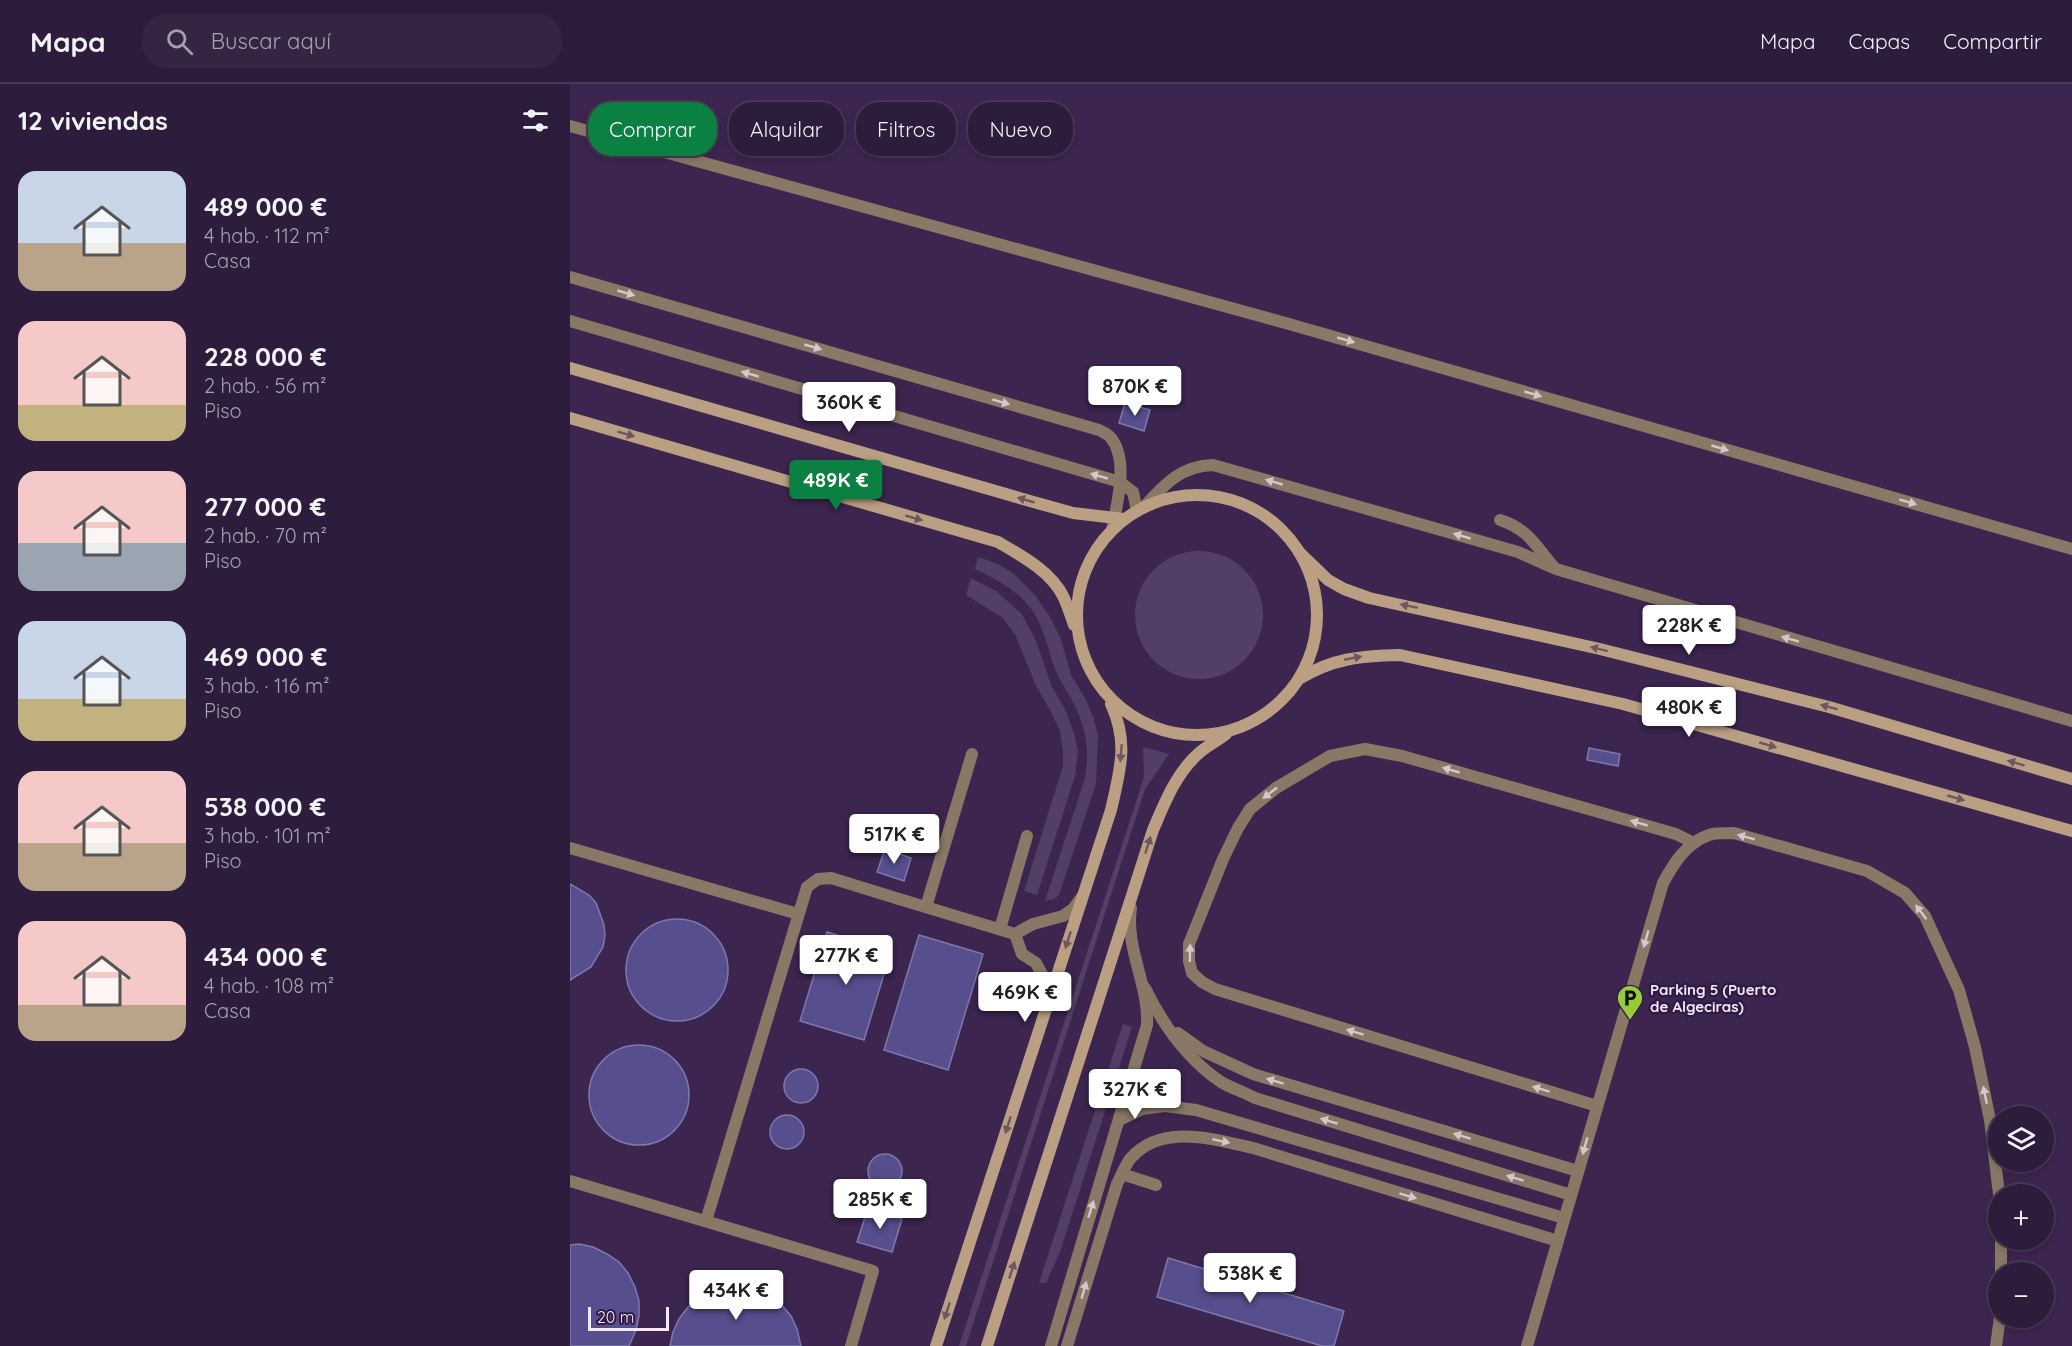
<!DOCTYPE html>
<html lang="es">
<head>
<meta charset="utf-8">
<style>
  body { margin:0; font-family:Quicksand,sans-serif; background:#352542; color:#f1f3f6; height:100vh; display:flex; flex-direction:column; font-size:22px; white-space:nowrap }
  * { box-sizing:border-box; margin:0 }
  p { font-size:20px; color:#a7a1af }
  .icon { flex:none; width:33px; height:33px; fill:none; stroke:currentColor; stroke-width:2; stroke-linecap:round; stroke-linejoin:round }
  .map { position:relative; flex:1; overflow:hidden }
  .panel { display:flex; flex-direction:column; background:#2d1c3b; width:570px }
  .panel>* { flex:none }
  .top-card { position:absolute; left:18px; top:18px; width:570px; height:54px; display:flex; gap:12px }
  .fabs { position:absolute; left:1418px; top:1022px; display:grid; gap:12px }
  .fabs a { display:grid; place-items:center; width:66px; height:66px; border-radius:50%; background:#2d1c3b; box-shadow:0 3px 9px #0003,0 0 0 2px #483a55; font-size:30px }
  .scale { position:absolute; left:18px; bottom:15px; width:81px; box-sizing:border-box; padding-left:6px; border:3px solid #f3e9fe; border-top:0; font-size:16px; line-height:21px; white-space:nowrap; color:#f3e9fe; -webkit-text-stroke:4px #311b44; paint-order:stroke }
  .price { position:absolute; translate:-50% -51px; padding:0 14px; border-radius:6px; background:#fff; color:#222; font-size:20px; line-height:39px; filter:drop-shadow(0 2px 3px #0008) }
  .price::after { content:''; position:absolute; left:50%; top:36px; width:18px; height:14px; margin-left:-9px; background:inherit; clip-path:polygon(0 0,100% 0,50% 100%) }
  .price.selected { background:#0b8043; color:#fff }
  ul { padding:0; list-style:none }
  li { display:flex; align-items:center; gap:18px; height:150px; padding:0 18px }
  li span { display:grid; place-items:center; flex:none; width:168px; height:120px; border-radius:18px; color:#555 }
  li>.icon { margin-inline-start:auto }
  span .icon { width:72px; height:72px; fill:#fffc; stroke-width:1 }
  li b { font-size:26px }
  h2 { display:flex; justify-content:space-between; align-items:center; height:72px; padding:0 18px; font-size:26px }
  .chip { padding:0 21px; border-radius:24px; background:#2d1c3b; box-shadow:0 3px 9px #0003,0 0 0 2px #483a55; font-size:21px; line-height:54px }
  .chip.selected { background:#0b8043; color:#fff }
  header { display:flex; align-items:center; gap:36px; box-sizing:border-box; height:84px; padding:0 30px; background:#2d1c3b; border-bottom:2px solid #483a55 }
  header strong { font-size:28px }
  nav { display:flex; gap:33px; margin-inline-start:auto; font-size:21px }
  .search { width:420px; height:54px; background:#352542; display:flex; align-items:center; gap:15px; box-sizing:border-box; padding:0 21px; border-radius:24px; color:#a7a1af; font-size:22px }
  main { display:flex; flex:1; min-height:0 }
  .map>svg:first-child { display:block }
  .green { fill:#533f65 }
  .building { fill:#564e8d; stroke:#7d79ac; stroke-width:1.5 }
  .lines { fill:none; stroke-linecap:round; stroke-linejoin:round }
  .lane { stroke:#897866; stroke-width:12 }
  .street { stroke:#897866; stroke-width:12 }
  .secondary { stroke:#bb9f82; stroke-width:12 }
  .oneway { fill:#d3c7d0 }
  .oneway2 { fill:#6f5660 }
  .labels { text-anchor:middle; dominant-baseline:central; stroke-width:5; stroke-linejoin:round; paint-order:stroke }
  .poi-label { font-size:15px; font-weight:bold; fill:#f3e9fe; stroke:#311b44; text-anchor:start }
</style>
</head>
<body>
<header>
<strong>Mapa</strong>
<div class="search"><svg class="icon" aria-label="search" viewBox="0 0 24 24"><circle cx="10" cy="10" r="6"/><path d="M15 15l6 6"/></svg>Buscar aquí</div>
<nav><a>Mapa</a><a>Capas</a><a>Compartir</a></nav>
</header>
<main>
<section class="panel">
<h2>12 viviendas<svg class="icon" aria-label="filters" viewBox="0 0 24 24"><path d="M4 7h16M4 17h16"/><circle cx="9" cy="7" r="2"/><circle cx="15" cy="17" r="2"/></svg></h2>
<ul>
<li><span style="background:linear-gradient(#c9d6e8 60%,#b9a48a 0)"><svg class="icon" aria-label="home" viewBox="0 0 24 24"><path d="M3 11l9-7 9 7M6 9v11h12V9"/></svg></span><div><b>489 000 €</b><p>4 hab. · 112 m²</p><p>Casa</p></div></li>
<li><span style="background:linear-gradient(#f6c9c9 70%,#c2b280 0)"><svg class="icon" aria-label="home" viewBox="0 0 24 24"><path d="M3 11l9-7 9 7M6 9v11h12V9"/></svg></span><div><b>228 000 €</b><p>2 hab. · 56 m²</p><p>Piso</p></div></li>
<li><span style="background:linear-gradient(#f6c9c9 60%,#9aa5b1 0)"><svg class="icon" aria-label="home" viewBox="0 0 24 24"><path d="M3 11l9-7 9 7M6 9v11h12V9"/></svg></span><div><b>277 000 €</b><p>2 hab. · 70 m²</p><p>Piso</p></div></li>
<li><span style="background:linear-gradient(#c9d6e8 65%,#c2b280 0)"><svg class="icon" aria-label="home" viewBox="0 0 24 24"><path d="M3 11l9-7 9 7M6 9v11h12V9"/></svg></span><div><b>469 000 €</b><p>3 hab. · 116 m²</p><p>Piso</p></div></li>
<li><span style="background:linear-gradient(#f6c9c9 60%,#b9a48a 0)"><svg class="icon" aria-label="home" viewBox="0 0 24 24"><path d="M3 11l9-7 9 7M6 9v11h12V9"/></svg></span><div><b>538 000 €</b><p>3 hab. · 101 m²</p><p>Piso</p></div></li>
<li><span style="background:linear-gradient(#f6c9c9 70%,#b9a48a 0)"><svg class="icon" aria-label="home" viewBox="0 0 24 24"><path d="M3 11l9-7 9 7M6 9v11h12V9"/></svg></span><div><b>434 000 €</b><p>4 hab. · 108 m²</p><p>Casa</p></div></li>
</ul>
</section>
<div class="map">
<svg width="1502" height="1262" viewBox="0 0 1502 1262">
  <rect width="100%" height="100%" fill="#3c254f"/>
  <!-- green -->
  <g class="green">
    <circle cx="629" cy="531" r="64"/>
    <path d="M408 473 428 480 443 489 465 511 480 533 491 555 501 591 516 616 524 635 528 652 526 700 489 811 484 815 475 817 515 694C520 666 516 643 503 618 497 607 490 597 485 585 477 563 474 540 458 521 444 504 425 495 405 485Z"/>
    <path d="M401 494 426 507 452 530 466 557 482 603 495 625 504 649 508 667 505 692 467 811 454 807 493 682V667L490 647 481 628 465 600 446 552 433 534 396 511Z"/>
    <path d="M573 663 599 670 575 705 396 1262H389L568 712 574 692Z"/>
    <path d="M553 940 562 943 490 1168 476 1199H469Z"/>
  </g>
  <!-- building -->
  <g class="building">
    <path d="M555 319 580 326 574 347 549 339Z"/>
    <path d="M1019 664 1050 670 1048 682 1017 676Z"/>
    <path d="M315 765 341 774 334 797 307 788Z"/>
    <path d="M0 800 19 811 26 819 34 841 35 852 33 863 21 883 0 896Z"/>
    <circle cx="107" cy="886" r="51"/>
    <path d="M257 848 321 867 294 956 230 937Z"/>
    <path d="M349 851 413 870 378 986 314 966Z"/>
    <circle cx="69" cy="1011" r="50"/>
    <circle cx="231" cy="1002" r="17"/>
    <circle cx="217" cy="1048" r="17"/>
    <circle cx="315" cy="1087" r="17"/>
    <path d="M298 1124 332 1135 322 1168 287 1158Z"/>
    <path d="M9 1160 23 1163 37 1170 49 1178 58 1189 65 1203 69 1217V1232L66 1246 59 1262H0V1161Z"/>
    <path d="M598 1174 774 1227 764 1262H752L587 1213Z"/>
    <path d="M157 1203H171L186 1205 199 1211 211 1220 221 1232 227 1245 231 1262H100L103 1248 109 1235 118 1223 129 1214 142 1207Z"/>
  </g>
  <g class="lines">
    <!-- lane -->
    <g class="lane">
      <path d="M0 42 719 240 1502 465"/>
      <path d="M0 193 529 346C533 348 538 350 541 354 559 376 547 420 542 446"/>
      <path d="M0 237 550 398 563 408 567 427"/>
      <path d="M573 424C594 401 610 382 643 381L948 468 986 485 1502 637"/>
      <path d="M930 436C958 445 965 461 983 482"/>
      <path d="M0 764 228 830"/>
      <path d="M356 823 402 670"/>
      <path d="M430 845 457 752"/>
      <path d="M575 904C592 939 617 975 651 998 661 1004 674 1008 685 1014L1001 1111"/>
      <path d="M608 949 633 967 683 990 1008 1087"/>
      <path d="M1027 1022 645 905 632 898 622 889 619 877V860L653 775 668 744 680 725 706 704 760 672 795 665 832 672 1106 750 1124 759"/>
      <path d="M549 1036 572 1025 595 1022 626 1026 994 1134"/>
      <path d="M552 1090 586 1101"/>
      <path d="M0 1097 303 1187 281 1262"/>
      <path d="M136 1137 237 803 248 795 261 794 329 815"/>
      <path d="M1431 1155V1188"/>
      <path d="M497 1262 547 1100C551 1092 555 1082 560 1075 591 1039 643 1055 683 1064L988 1157"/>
      <path d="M957 1262 1093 799C1104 779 1116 759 1139 751 1146 748 1156 750 1164 749L1297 787 1335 809 1355 832 1389 906 1405 963 1420 1036 1429 1110"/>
      <path d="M1426 1262 1430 1233"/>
    </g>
    <!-- street -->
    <g class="street">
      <path d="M329 815 445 850"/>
      <path d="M479 915 475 896 466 879 452 870 445 850 463 840 493 832 503 825 511 814"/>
      <path d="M481 1262 577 941C579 900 555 865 561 824"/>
    </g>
    <!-- secondary -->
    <g class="secondary">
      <path d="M0 284 460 417 503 429 554 435"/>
      <path d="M0 334 428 458C452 472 482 488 494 514 498 523 501 532 504 541"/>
      <circle cx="627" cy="531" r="120"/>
      <path d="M729 468 758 496 774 505 799 514 1030 565 1259 623 1502 695"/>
      <path d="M729 595C763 574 791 572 830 571L1053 620 1502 747"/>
      <path d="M366 1262 541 726C550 686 559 659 541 620"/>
      <path d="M417 1262 583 746C594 720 606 689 629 669 637 662 647 657 656 650"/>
    </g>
  </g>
  <!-- one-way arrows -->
  <defs><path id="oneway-solid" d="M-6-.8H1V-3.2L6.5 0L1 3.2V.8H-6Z" transform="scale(1.5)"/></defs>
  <g class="oneway">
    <use href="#oneway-solid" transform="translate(56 209) rotate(16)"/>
    <use href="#oneway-solid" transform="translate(776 256) rotate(16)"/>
    <use href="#oneway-solid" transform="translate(243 263) rotate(16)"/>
    <use href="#oneway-solid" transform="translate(180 290) rotate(-164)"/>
    <use href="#oneway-solid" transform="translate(963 310) rotate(16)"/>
    <use href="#oneway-solid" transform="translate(431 318) rotate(16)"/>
    <use href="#oneway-solid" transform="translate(1150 364) rotate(16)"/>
    <use href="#oneway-solid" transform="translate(529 392) rotate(-164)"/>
    <use href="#oneway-solid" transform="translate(704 398) rotate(-164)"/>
    <use href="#oneway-solid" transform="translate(1338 418) rotate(16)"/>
    <use href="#oneway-solid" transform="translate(892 452) rotate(-164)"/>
    <use href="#oneway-solid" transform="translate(1220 555) rotate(-164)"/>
    <use href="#oneway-solid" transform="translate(881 686) rotate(-164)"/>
    <use href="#oneway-solid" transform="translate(700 709) rotate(142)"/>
    <use href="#oneway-solid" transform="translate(1069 739) rotate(-164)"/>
    <use href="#oneway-solid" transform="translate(1176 753) rotate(-165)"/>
    <use href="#oneway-solid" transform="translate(1351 828) rotate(-127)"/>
    <use href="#oneway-solid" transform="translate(1076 855) rotate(106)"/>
    <use href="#oneway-solid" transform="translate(620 869) rotate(-89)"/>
    <use href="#oneway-solid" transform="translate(785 948) rotate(-163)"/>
    <use href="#oneway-solid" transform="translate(705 997) rotate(-163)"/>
    <use href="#oneway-solid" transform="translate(971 1005) rotate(-163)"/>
    <use href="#oneway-solid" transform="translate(1415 1011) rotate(-102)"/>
    <use href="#oneway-solid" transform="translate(759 1037) rotate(-163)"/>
    <use href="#oneway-solid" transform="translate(892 1052) rotate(-163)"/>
    <use href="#oneway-solid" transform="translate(651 1057) rotate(12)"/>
    <use href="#oneway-solid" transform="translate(1015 1062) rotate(106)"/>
    <use href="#oneway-solid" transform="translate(945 1094) rotate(-163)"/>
    <use href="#oneway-solid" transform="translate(838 1112) rotate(17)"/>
    <use href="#oneway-solid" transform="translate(521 1125) rotate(-73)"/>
    <use href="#oneway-solid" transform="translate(514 1206) rotate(-74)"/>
  </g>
  <g class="oneway2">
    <use href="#oneway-solid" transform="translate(56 350) rotate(16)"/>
    <use href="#oneway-solid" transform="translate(456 416) rotate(-164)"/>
    <use href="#oneway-solid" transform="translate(344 434) rotate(16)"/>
    <use href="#oneway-solid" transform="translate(839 522) rotate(-168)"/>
    <use href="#oneway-solid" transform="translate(1029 565) rotate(-166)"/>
    <use href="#oneway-solid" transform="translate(783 574) rotate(-11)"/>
    <use href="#oneway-solid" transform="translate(1259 623) rotate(-165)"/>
    <use href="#oneway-solid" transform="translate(1198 661) rotate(16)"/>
    <use href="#oneway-solid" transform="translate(551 669) rotate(95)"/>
    <use href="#oneway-solid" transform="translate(1446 679) rotate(-163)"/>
    <use href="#oneway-solid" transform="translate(1386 714) rotate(16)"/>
    <use href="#oneway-solid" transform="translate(578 761) rotate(-72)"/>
    <use href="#oneway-solid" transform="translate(498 856) rotate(108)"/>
    <use href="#oneway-solid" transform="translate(438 1041) rotate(108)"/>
    <use href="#oneway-solid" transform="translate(442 1186) rotate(-72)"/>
    <use href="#oneway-solid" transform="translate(377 1227) rotate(108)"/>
  </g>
  <!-- icons -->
  <defs>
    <g id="parking-pin" transform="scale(1.35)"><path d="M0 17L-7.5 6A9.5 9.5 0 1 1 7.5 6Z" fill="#97cc38" stroke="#311b44"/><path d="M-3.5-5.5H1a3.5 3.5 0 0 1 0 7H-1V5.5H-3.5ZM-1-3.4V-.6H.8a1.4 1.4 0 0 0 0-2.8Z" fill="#111"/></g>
  </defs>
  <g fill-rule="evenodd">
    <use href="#parking-pin" x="1060" y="914"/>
  </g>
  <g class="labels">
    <!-- poi labels -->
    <g class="poi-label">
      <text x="1080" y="905">Parking 5 (Puerto<tspan x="1080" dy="17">de Algeciras)</tspan></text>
    </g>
  </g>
</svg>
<div class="fabs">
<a><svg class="icon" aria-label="layers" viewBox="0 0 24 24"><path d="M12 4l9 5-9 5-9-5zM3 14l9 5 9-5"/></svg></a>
<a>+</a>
<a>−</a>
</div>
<div class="scale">20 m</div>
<b class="price" style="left:565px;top:333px">870K €</b>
<b class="price" style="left:279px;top:349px">360K €</b>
<b class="price selected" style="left:266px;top:427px">489K €</b>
<b class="price" style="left:1119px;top:572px">228K €</b>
<b class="price" style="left:1119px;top:654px">480K €</b>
<b class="price" style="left:324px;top:781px">517K €</b>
<b class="price" style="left:276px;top:902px">277K €</b>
<b class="price" style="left:455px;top:939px">469K €</b>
<b class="price" style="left:565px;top:1036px">327K €</b>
<b class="price" style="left:310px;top:1146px">285K €</b>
<b class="price" style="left:680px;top:1220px">538K €</b>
<b class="price" style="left:166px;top:1237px">434K €</b>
<div class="top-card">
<a class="chip selected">Comprar</a>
<a class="chip">Alquilar</a>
<a class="chip">Filtros</a>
<a class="chip">Nuevo</a>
</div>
</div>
</main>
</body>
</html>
